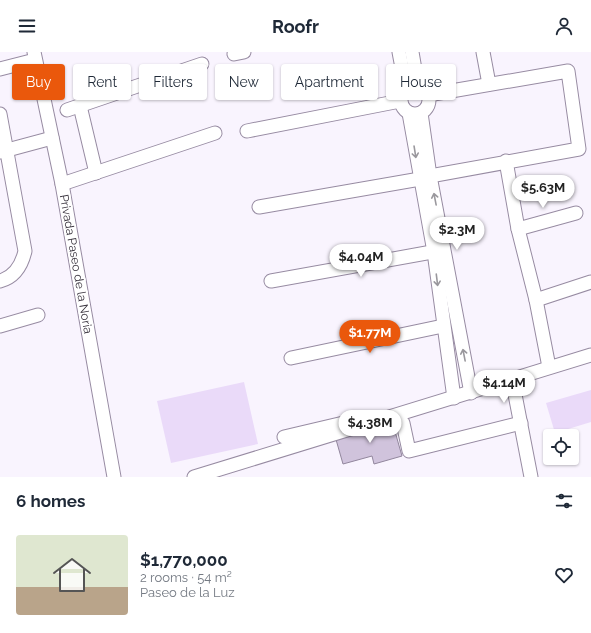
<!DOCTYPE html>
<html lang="en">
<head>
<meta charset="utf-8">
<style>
  body { margin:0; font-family:Raleway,sans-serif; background:#f6f6f7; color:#1f2937; height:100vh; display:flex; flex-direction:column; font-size:15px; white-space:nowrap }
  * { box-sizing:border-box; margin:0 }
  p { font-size:13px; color:#747a83 }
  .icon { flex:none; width:22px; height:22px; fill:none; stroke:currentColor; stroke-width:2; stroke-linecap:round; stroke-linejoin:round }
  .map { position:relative; height:425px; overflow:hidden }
  .sheet { display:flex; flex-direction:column; background:#fff; flex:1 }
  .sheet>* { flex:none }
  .hud { position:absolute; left:12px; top:12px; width:567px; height:36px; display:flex; gap:8px }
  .controls { position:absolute; left:543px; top:377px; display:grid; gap:8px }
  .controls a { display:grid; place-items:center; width:36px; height:36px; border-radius:4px; background:#fff; box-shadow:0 1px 3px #0004; font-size:20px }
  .price { position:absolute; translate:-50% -34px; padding:0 9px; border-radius:14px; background:#fff; color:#222; font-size:13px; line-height:26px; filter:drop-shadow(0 1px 2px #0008) }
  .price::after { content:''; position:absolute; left:50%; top:24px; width:12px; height:9px; margin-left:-6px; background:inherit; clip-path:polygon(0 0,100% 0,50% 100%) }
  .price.current { background:#ea580c; color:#fff }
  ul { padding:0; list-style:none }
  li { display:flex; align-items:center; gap:12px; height:100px; padding:0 16px }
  li span { display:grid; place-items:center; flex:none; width:112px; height:80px; border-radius:4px; color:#555 }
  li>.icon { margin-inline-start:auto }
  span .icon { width:48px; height:48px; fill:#fffc; stroke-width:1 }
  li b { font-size:17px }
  h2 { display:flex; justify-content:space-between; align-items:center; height:48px; padding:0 16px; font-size:17px }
  .tag { padding:0 14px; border-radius:4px; background:#fff; box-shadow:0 1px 3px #0004; font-size:14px; line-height:36px }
  .tag.current { background:#ea580c; color:#fff }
  header { display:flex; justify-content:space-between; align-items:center; height:52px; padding:0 16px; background:#fff; font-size:18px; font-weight:700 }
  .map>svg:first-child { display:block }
  .green { fill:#eadaf9 }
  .building { fill:#d0c3dc; stroke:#92869d }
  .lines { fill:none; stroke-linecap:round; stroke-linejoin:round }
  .minor-casing { stroke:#978ba2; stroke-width:15 }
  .minor { stroke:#fff; stroke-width:13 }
  .oneway { stroke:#9a989d }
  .labels { text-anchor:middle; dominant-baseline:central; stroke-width:4; stroke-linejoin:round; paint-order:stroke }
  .street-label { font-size:12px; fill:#36313b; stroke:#fff }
</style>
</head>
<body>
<header><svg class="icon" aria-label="menu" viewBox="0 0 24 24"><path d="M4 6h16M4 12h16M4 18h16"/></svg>Roofr<svg class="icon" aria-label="person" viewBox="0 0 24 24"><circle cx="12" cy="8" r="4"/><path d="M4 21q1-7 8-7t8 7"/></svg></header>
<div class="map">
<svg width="591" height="425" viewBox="0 0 591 425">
  <rect width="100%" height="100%" fill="#f9f4fe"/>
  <!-- green -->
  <g class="green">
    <path d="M244 330 258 392 171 411 157 349Z"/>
    <path d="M591 338V370L555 381 546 351Z"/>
  </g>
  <!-- building -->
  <path class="building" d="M392 369 402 404 374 412 372 404 343 412 335 384Z"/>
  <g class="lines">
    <!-- minor casing -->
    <g class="minor-casing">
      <g id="minor">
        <path d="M34 0 62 132 114 425"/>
        <path d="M399 0 406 37"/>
        <path d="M412 0 418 35"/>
        <path d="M483 0 489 32"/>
        <path d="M234 2 244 0"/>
        <path d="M0 17 35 8"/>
        <circle cx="415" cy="48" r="14"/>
        <path d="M428 43 568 19 579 97 430 124"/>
        <path d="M80 54 96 121"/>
        <path d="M67 58 202 12"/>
        <path d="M409 61 434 200 454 346"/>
        <path d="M421 61 430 124 471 341"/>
        <path d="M0 62 25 199C22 212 15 225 0 229"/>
        <path d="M247 79 400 49"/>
        <path d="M0 100 52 86"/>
        <path d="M506 109 518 177 536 248 549 315"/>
        <path d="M62 132 215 81"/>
        <path d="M259 155 420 127"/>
        <path d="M518 177 576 161"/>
        <path d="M271 229 443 198"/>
        <path d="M536 248 591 230"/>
        <path d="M0 274 38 263"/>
        <path d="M291 306 443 274"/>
        <path d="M512 327 531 425"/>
        <path d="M403 371 409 399 521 371"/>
        <path d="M284 385 352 369"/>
        <path d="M194 425 591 303"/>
      </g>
    </g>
    <!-- minor -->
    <use href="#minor" class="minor"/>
  </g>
  <!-- one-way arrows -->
  <defs><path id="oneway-shaft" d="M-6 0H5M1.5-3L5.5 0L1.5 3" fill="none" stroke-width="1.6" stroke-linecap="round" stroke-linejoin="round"/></defs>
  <g class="oneway">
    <use href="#oneway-shaft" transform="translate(415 100) rotate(81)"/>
    <use href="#oneway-shaft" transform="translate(435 147) rotate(-101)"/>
    <use href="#oneway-shaft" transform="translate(437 228) rotate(83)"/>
    <use href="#oneway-shaft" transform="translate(464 303) rotate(-101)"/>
  </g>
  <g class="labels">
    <!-- street labels -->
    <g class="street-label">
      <text transform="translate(76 212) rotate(80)">Privada Paseo de la Noria</text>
    </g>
  </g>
</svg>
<div class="controls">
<a><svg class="icon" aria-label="locate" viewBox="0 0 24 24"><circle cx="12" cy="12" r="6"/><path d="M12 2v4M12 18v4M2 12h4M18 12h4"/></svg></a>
</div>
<b class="price" style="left:543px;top:157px">$5.63M</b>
<b class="price" style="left:457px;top:199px">$2.3M</b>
<b class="price" style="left:361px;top:226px">$4.04M</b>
<b class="price current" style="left:370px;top:302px">$1.77M</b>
<b class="price" style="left:504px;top:352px">$4.14M</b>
<b class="price" style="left:370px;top:392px">$4.38M</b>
<div class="hud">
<a class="tag current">Buy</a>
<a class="tag">Rent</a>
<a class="tag">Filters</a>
<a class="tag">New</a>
<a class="tag">Apartment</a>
<a class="tag">House</a>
</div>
</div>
<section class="sheet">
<h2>6 homes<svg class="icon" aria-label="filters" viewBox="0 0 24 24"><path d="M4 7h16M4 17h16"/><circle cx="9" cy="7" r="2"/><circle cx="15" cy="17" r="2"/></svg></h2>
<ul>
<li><span style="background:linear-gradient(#dfe7d0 65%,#b9a48a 0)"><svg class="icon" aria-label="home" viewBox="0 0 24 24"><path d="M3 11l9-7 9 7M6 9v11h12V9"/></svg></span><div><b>$1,770,000</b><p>2 rooms · 54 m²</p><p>Paseo de la Luz</p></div><svg class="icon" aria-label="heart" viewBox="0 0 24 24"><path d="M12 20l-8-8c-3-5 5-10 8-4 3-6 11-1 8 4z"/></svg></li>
</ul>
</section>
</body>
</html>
